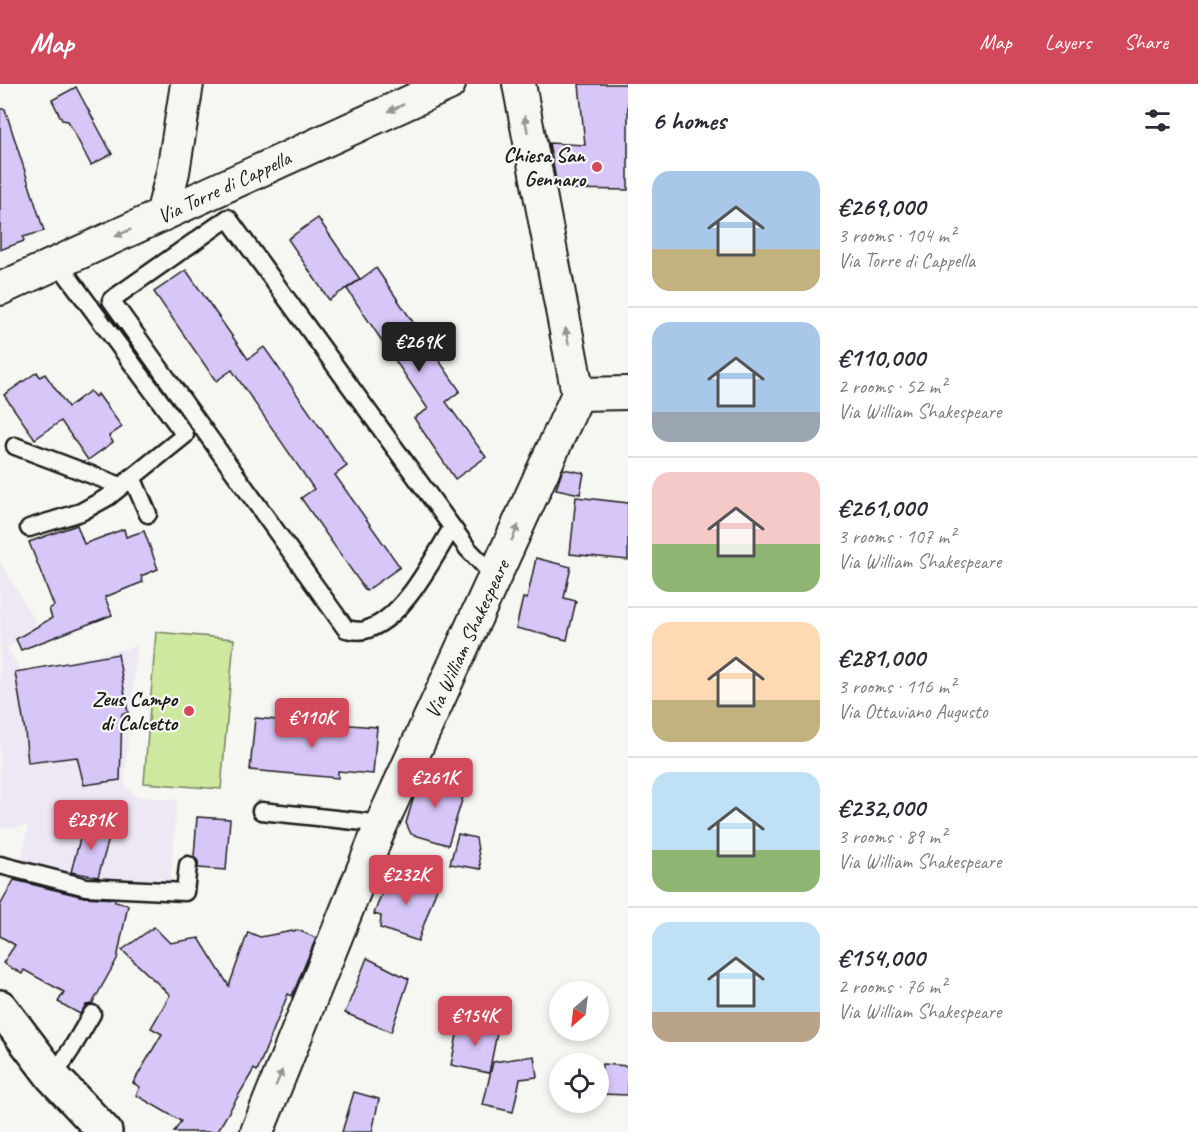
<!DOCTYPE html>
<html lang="en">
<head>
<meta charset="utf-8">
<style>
  body { margin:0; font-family:Caveat,sans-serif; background:#f2f2f3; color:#2b2b33; height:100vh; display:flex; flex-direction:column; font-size:22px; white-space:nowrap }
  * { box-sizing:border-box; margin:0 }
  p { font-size:20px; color:#7c7c81 }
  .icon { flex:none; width:33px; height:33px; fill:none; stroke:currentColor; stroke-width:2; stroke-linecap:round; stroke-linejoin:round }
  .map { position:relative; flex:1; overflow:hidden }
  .side { display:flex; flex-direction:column; background:#fff; width:570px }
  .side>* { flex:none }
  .needle { width:39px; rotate:208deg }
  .tools { position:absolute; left:549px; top:897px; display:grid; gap:12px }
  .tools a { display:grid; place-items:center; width:60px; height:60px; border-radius:50%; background:#fff; box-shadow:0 3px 9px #0003; font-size:30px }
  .price { position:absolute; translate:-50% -51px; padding:0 14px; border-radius:6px; background:#d1495b; color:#fff; font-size:20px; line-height:39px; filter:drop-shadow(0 2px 3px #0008) }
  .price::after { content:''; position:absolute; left:50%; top:36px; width:18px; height:14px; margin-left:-9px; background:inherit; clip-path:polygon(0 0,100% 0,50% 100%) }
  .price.on { background:#222; color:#fff }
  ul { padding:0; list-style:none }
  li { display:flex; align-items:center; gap:18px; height:150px; padding:0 24px }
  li+li { border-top:2px solid #e1e1e2 }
  li span { display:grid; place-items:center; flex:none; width:168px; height:120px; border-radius:18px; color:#555 }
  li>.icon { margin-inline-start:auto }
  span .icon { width:72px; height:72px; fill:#fffc; stroke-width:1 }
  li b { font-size:26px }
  h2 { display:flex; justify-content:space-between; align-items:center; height:72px; padding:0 24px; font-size:26px }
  header { display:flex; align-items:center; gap:36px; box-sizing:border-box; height:84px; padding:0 30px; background:#d1495b; color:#fff }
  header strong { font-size:28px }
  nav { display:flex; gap:33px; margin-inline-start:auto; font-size:21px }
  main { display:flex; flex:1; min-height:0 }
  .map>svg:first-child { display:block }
  .built { fill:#ede8f4 }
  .green { fill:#cee99f; stroke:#75825e; stroke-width:1.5 }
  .building { fill:#d7c6f8; stroke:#1c1c1c; stroke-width:1.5 }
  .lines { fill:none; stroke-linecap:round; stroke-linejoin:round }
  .service-casing { stroke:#1c1c1c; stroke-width:21 }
  .minor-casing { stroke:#1c1c1c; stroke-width:36 }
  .tertiary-casing { stroke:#1c1c1c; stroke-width:38 }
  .service { stroke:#f6f6f2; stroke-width:16 }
  .minor { stroke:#f6f6f2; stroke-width:32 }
  .tertiary { stroke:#f6f6f2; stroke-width:33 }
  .oneway { fill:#949492 }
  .poi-dot { fill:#d1495b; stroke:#f6f6f2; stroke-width:2 }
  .labels { text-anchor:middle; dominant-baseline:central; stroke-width:4.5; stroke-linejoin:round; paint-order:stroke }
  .poi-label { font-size:21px; font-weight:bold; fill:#1c1c1c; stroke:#f6f6f2; text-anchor:end }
  .street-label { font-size:21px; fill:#1c1c1c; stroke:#f6f6f2 }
</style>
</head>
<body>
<header>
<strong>Map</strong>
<nav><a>Map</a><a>Layers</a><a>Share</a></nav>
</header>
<main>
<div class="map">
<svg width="628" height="1048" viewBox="0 0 628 1048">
  <rect width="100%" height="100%" fill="#f6f6f2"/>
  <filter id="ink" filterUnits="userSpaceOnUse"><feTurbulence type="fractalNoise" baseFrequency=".0167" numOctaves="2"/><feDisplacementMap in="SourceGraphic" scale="12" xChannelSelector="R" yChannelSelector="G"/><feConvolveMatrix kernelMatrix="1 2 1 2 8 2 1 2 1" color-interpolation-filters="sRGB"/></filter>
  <g filter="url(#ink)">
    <!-- built -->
    <path class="built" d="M0 477 39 544 7 564 22 588 137 562 124 700 135 712 177 716 170 800 87 796 21 780 28 742 0 744Z"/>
    <!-- green -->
    <path class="green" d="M156 548 234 555 221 705 144 699Z"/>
    <!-- building -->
    <g class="building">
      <path d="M579 0H628V106L565 105 557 101 549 59 585 61Z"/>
      <path d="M76 3 112 70 91 81 68 37 62 36 52 16Z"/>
      <path d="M0 25H5L44 147 23 153 24 157 0 166Z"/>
      <path d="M318 134 360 195 329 216 288 155Z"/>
      <path d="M376 184 460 307 446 318 486 373 455 395 414 334 428 325 347 205Z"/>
      <path d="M186 186 248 275 264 263 347 382 335 391 400 483 366 507 301 414 314 405 232 286 216 297 154 208Z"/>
      <path d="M37 288 40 293 45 290 68 323 90 307 95 313 98 310 122 343 109 352 113 358 88 376 61 337 35 355 4 311Z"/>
      <path d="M563 385 584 389 580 410 556 405Z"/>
      <path d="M576 413 628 419V476L570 470Z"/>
      <path d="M77 441 84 460 124 445 126 453 144 447 158 485 141 492 143 498 105 513 112 531 21 566 16 555 52 534 49 525 54 522 29 458Z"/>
      <path d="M536 474 571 483 564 514 576 517 567 556 516 544 523 514 527 515Z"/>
      <path d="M118 570 128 629 122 630 120 696 84 701 77 673 28 679 25 647 15 588Z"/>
      <path d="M255 634 289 637 288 643 335 647 336 640 377 643 373 690 338 687V694L250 686Z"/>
      <path d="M429 689 462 699 458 712 463 713 448 761 411 750 406 739 415 709 418 703 424 705Z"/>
      <path d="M197 733 230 735 226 786 198 784V777L194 773Z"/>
      <path d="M84 740 111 748 98 793 71 788Z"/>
      <path d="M458 750 476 754 481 785 450 780Z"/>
      <path d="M408 790 438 801 418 857 380 844 381 832 374 830 387 795 405 801Z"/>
      <path d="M14 796 84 813 115 815V818L128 821 117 875 92 920 86 921 80 930 58 918 64 908 24 886 22 890 3 879 15 861 0 852V822Z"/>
      <path d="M154 843 170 859 199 854 229 902 248 848 260 853 298 846 316 854 292 912 288 910 257 987 254 985 217 1048H174L181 1037 136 1011 140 1003 133 999 162 950 151 944 170 911 122 866Z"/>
      <path d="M367 874 409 895 391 948 345 929Z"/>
      <path d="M460 936 498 944 489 989 451 981Z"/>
      <path d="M534 972 537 993 520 995 513 1028 483 1021 493 978Z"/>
      <path d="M602 980 628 982V1011L600 1010Z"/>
      <path d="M354 1008 379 1015 372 1048H342Z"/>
    </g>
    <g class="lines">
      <!-- service casing -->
      <g class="service-casing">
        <g id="service">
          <path d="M15 362 121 402"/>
          <path d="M132 393 148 430"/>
          <path d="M29 444 81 428 108 413 185 351 58 179"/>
          <path d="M452 444C432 476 403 536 365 546 359 548 352 546 346 545L111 216 228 134 468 465 495 493"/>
          <path d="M261 727 364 738 381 741"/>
          <path d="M0 781 86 803 185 808 188 781"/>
          <path d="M53 993 72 964 92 930"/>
        </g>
      </g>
      <!-- minor casing -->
      <g class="minor-casing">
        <g id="minor">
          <path d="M519 0 578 310"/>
          <path d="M162 131 173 88 187 0"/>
          <path d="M0 205 449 0"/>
          <path d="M578 310 628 309"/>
          <path d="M257 1048 381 741 578 310"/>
        </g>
      </g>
      <!-- tertiary casing -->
      <g class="tertiary-casing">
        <path id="tertiary" d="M0 923 53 993 105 1048"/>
      </g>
      <!-- service -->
      <use href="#service" class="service"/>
      <!-- minor -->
      <use href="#minor" class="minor"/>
      <!-- tertiary -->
      <use href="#tertiary" class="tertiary"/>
    </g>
    <!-- one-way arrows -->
    <defs><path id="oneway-solid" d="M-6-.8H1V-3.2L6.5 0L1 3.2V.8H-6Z" transform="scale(1.5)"/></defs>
    <g class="oneway">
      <use href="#oneway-solid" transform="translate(396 24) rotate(155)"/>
      <use href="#oneway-solid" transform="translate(526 40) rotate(-101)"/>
      <use href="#oneway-solid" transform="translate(123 149) rotate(156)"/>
      <use href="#oneway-solid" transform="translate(567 252) rotate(-101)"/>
      <use href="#oneway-solid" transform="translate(515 449) rotate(-66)"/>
      <use href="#oneway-solid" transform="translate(279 994) rotate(-68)"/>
    </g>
  </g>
  <!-- markers -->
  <g class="poi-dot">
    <circle cx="597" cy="83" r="6"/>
    <circle cx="189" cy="627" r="6"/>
  </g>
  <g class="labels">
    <!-- poi labels -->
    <g class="poi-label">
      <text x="585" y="71">Chiesa San<tspan x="585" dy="24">Gennaro</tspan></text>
      <text x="177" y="615">Zeus Campo<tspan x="177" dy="24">di Calcetto</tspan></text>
    </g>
    <!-- street labels -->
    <g class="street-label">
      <text transform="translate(224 103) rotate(-25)">Via Torre di Cappella</text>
      <text transform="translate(467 555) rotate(-65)">Via William Shakespeare</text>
    </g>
  </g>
</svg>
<div class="tools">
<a><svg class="needle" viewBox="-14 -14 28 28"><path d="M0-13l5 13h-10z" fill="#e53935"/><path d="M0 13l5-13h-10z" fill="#7c7c81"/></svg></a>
<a><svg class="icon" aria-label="locate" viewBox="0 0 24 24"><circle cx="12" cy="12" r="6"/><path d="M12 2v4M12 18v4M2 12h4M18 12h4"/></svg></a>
</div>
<b class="price on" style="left:419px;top:289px">€269K</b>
<b class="price" style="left:312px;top:665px">€110K</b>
<b class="price" style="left:435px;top:725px">€261K</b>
<b class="price" style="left:91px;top:767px">€281K</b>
<b class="price" style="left:406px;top:822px">€232K</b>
<b class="price" style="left:475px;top:963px">€154K</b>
</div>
<section class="side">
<h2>6 homes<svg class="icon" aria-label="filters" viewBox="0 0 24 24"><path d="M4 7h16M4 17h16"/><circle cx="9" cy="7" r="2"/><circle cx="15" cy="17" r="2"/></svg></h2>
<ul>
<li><span style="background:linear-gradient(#a9c7e8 65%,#c2b280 0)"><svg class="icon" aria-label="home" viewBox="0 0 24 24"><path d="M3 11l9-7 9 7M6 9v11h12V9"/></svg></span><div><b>€269,000</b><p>3 rooms · 104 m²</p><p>Via Torre di Cappella</p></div></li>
<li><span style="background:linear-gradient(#a9c7e8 75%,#9aa5b1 0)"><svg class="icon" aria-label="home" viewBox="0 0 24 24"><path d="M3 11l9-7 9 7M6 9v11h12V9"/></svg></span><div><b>€110,000</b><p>2 rooms · 52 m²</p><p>Via William Shakespeare</p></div></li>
<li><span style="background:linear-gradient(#f6c9c9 60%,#8fb573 0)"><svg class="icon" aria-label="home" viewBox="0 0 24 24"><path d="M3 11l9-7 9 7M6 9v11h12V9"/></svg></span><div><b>€261,000</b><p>3 rooms · 107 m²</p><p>Via William Shakespeare</p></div></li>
<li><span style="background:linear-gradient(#ffd9b3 65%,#c2b280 0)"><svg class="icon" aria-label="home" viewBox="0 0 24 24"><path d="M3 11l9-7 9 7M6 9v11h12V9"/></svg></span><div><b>€281,000</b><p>3 rooms · 116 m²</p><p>Via Ottaviano Augusto</p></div></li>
<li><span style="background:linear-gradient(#bfe0f5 65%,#8fb573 0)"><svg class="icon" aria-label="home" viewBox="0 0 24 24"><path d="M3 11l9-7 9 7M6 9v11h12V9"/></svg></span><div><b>€232,000</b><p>3 rooms · 89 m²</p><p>Via William Shakespeare</p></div></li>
<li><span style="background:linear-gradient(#bfe0f5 75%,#b9a48a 0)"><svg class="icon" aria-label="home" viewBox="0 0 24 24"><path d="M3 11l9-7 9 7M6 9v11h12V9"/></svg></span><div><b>€154,000</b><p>2 rooms · 76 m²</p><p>Via William Shakespeare</p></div></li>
</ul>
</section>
</main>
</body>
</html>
